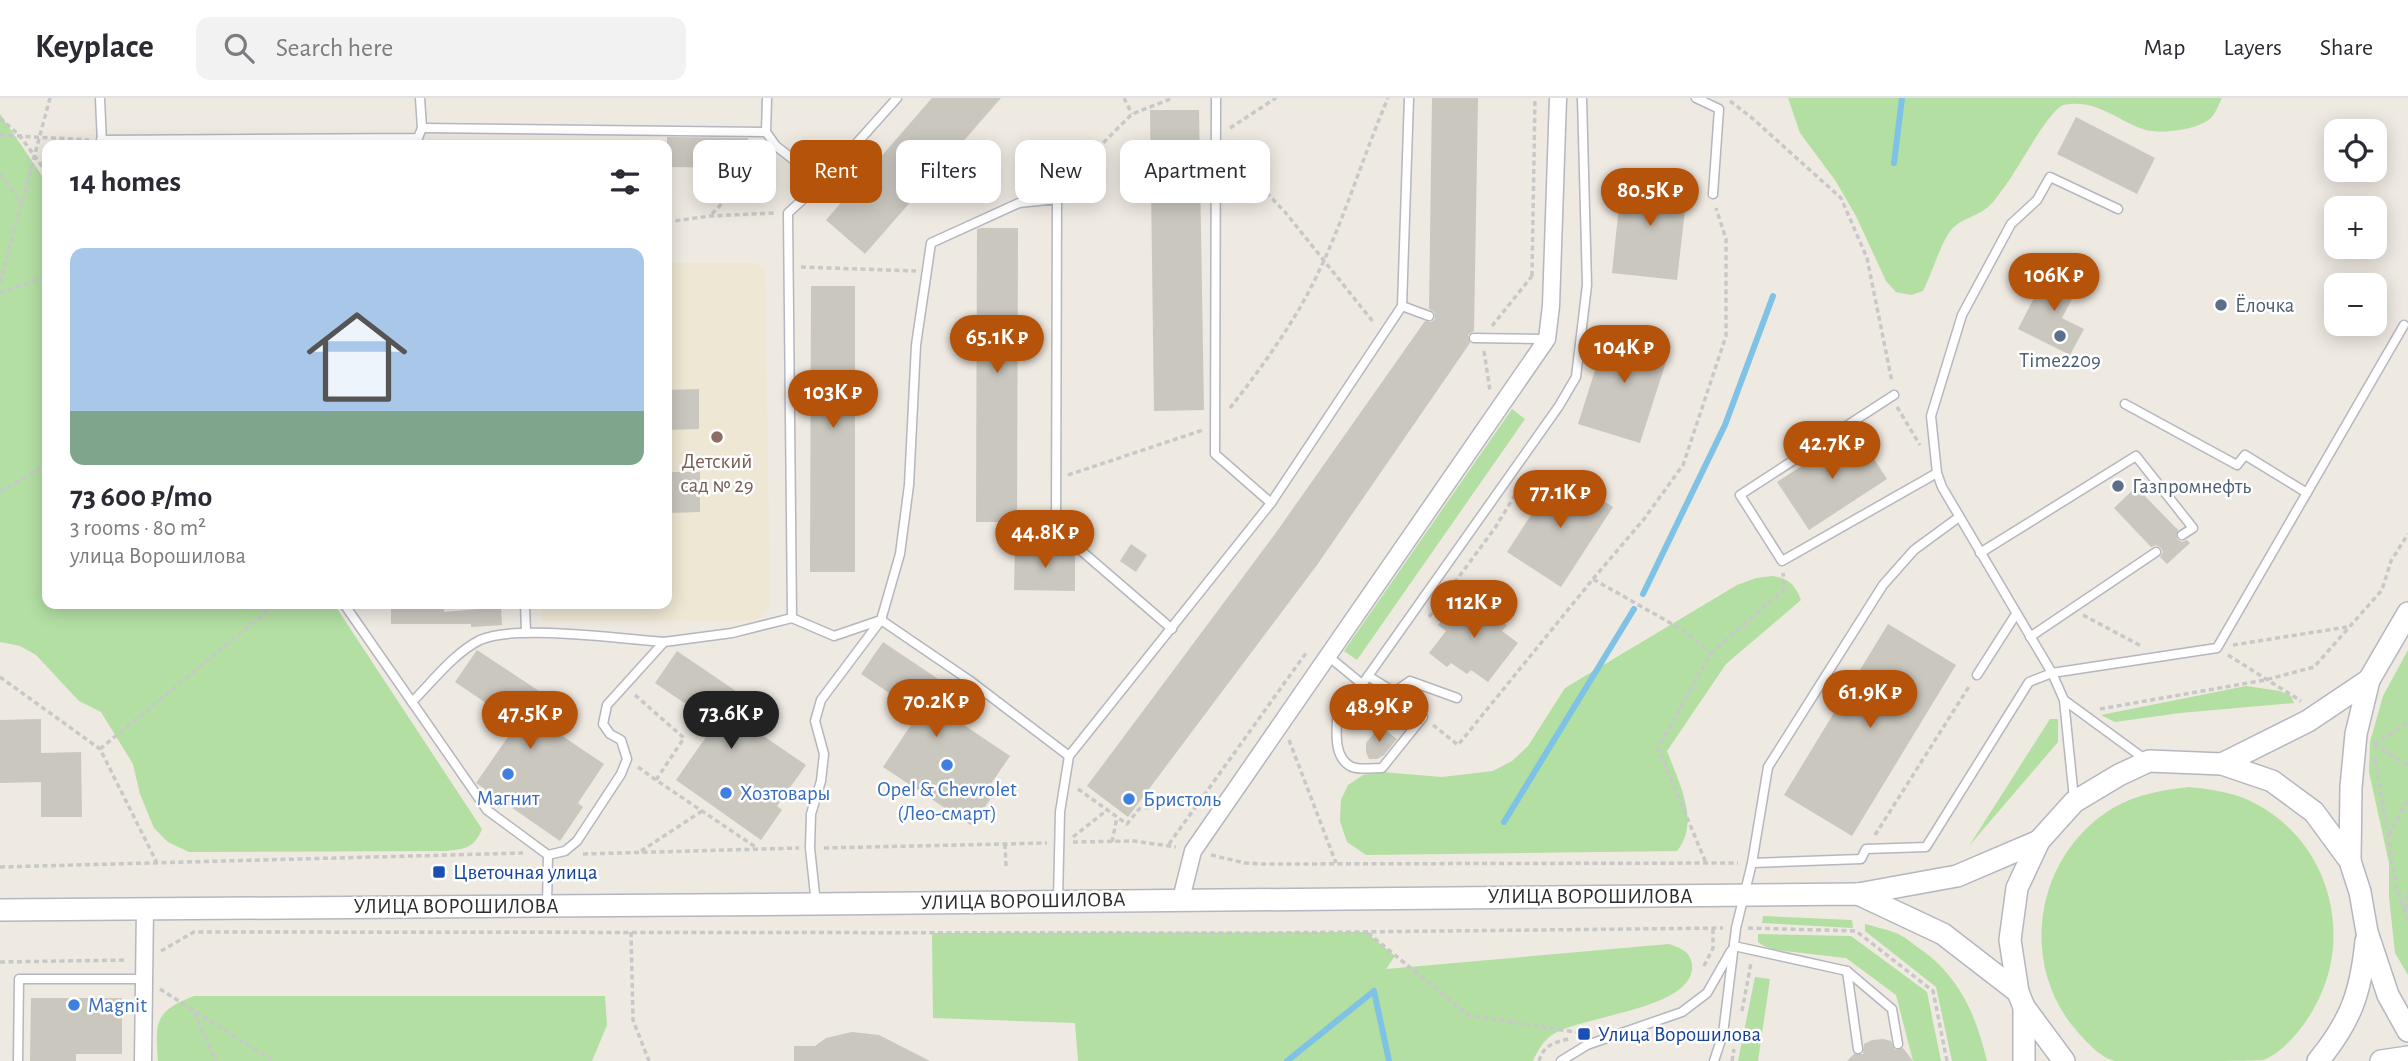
<!DOCTYPE html>
<html lang="en">
<head>
<meta charset="utf-8">
<style>
  body { margin:0; font-family:"Alegreya Sans",sans-serif; background:#f2f2f3; color:#2b2b33; height:100vh; display:flex; flex-direction:column; font-size:26px; white-space:nowrap }
  * { box-sizing:border-box; margin:0 }
  p { font-size:23px; color:#7c7c81 }
  .icon { flex:none; width:38px; height:38px; fill:none; stroke:currentColor; stroke-width:2; stroke-linecap:round; stroke-linejoin:round }
  .map { position:relative; flex:1; overflow:hidden }
  .drawer { position:absolute; left:42px; top:42px; width:630px; height:469px; display:flex; flex-direction:column; background:#fff; border-radius:14px; box-shadow:0 4px 18px #0003 }
  .drawer>* { flex:none }
  .top-card { position:absolute; left:693px; top:42px; width:665px; height:63px; display:flex; gap:14px }
  .buttons { position:absolute; left:2324px; top:21px; display:grid; gap:14px }
  .buttons a { display:grid; place-items:center; width:63px; height:63px; border-radius:14px; background:#fff; box-shadow:0 4px 18px #0003; font-size:35px }
  .price { position:absolute; translate:-50% -60px; padding:0 16px; border-radius:24px; background:#b45309; color:#fff; font-size:23px; line-height:46px; filter:drop-shadow(0 2px 4px #0008) }
  .price::after { content:''; position:absolute; left:50%; top:42px; width:21px; height:16px; margin-left:-10px; background:inherit; clip-path:polygon(0 0,100% 0,50% 100%) }
  .price.selected { background:#222; color:#fff }
  ul { padding:0; list-style:none }
  li { display:grid; align-content:center; gap:14px; height:371px; padding:0 28px }
  li span { display:grid; place-items:center; height:217px; border-radius:14px; color:#555 }
  li>.icon { margin-inline-start:auto }
  span .icon { width:126px; height:126px; fill:#fffc; stroke-width:1 }
  li b { font-size:30px }
  h2 { display:flex; justify-content:space-between; align-items:center; height:84px; padding:0 28px; font-size:30px }
  .pill { padding:0 24px; border-radius:14px; background:#fff; box-shadow:0 4px 18px #0003; font-size:24px; line-height:63px }
  .pill.selected { background:#b45309; color:#fff }
  header { display:flex; align-items:center; gap:42px; box-sizing:border-box; height:98px; padding:0 35px; background:#fff; border-bottom:2px solid #e1e1e2 }
  header strong { font-size:33px }
  nav { display:flex; gap:38px; margin-inline-start:auto; font-size:24px }
  .search { width:490px; height:63px; background:#f2f2f3; display:flex; align-items:center; gap:18px; box-sizing:border-box; padding:0 24px; border-radius:14px; color:#7c7c81; font-size:26px }
  .map>svg:first-child { display:block }
  .education { fill:#ede7d3 }
  .green { fill:#b3dfa3 }
  .lines { fill:none; stroke-linecap:round; stroke-linejoin:round }
  .stream { stroke:#7ec2e6; stroke-width:6 }
  .building { fill:#cac7bf }
  .service-casing { stroke:#b5b6bf; stroke-width:11 }
  .minor-casing { stroke:#b5b6bf; stroke-width:19 }
  .secondary-casing { stroke:#b5b6bf; stroke-width:24 }
  .path { stroke:#c8c8c8; stroke-width:3.5; stroke-dasharray:5 3.5; stroke-linecap:butt }
  .service { stroke:#fff; stroke-width:8 }
  .minor { stroke:#fff; stroke-width:16 }
  .secondary { stroke:#fff; stroke-width:21 }
  .service-dot { fill:#5c6f8a; stroke:#fff; stroke-width:2.5 }
  .education-dot { fill:#8d6e63; stroke:#fff; stroke-width:2.5 }
  .shop-dot { fill:#3f7fe0; stroke:#fff; stroke-width:2.5 }
  .transit-dot { fill:#1a4fb4; stroke:#fff; stroke-width:2.5 }
  .labels { text-anchor:middle; dominant-baseline:central; stroke-width:5; stroke-linejoin:round; paint-order:stroke }
  .service-label { font-size:21px; fill:#4e5e75; stroke:#fff; text-anchor:start }
  .education-label { font-size:21px; fill:#785e54; stroke:#fff }
  .shop-label { font-size:21px; fill:#366cbe; stroke:#fff; text-anchor:start }
  .transit-label { font-size:21px; fill:#164399; stroke:#fff; text-anchor:start }
  .street-label { font-size:21px; fill:#2d2d2d; stroke:#fff }
</style>
</head>
<body>
<header>
<strong>Keyplace</strong>
<div class="search"><svg class="icon" aria-label="search" viewBox="0 0 24 24"><circle cx="10" cy="10" r="6"/><path d="M15 15l6 6"/></svg>Search here</div>
<nav><a>Map</a><a>Layers</a><a>Share</a></nav>
</header>
<div class="map">
<svg width="2408" height="963" viewBox="0 0 2408 963">
  <rect width="100%" height="100%" fill="#eee9e1"/>
  <!-- education -->
  <path class="education" d="M667 165H756L765 172 770 509 756 523H542V506H667Z"/>
  <!-- green -->
  <g class="green">
    <path d="M1788 0H2222C2219 6 2216 14 2212 19 2199 32 2163 36 2146 32 2117 23 2097 0 2063 7 2047 14 2017 74 2002 92 1997 99 1991 108 1984 112 1974 119 1961 121 1952 131 1942 141 1931 178 1923 193L1911 197 1896 194 1886 183 1856 118 1835 82 1800 35Z"/>
    <path d="M0 16 47 85V506H334L482 731C474 751 464 751 445 753L189 754 168 744 154 730 140 696 133 666 101 614 79 603 36 557 20 548 0 544Z"/>
    <path d="M1512 311 1525 321 1357 562 1344 553Z"/>
    <path d="M1772 478C1789 480 1795 487 1801 502L1726 566 1667 653C1678 683 1701 724 1677 753L1366 757 1347 744 1340 723 1341 702 1348 687 1363 677 1382 674 1442 679 1493 673 1512 663 1528 648 1565 590 1737 487 1756 480Z"/>
    <path d="M2408 552V877L2395 855 2389 799V765L2369 674 2370 644 2383 598Z"/>
    <path d="M2246 588 2280 593 2291 598 2294 605 2180 615 2115 624 2101 617Z"/>
    <path d="M2050 621H2058V644L1969 748Z"/>
    <path d="M2189 689C2207 691 2224 693 2241 699 2325 732 2358 833 2314 910 2304 929 2284 954 2263 962 2251 963 2200 963 2184 963 2166 963 2130 963 2115 963 2098 959 2081 938 2071 926 2018 857 2039 754 2113 710 2137 696 2163 692 2189 689Z"/>
    <path d="M1763 818 1852 822 1853 830 1762 825Z"/>
    <path d="M1865 826C1875 829 1886 831 1896 835 1906 839 1914 847 1923 853 1961 881 1976 918 1987 963H1952L1936 889 1865 833Z"/>
    <path d="M1366 834 1395 858 1386 871 1669 846C1680 850 1690 853 1692 866 1697 912 1581 917 1552 937 1543 943 1537 954 1533 963H1078L1075 925 933 920 932 835Z"/>
    <path d="M1758 836 1851 838 1927 894 1941 963H1913L1896 897 1846 860 1775 852 1764 848 1758 844Z"/>
    <path d="M1755 879 1770 881 1758 963H1738Z"/>
    <path d="M194 898H605L607 927 592 963H158C155 923 155 913 194 898Z"/>
  </g>
  <g class="lines">
    <!-- stream -->
    <g class="stream">
      <path d="M1894 65 1902 0"/>
      <path d="M1643 496 1725 327 1773 198"/>
      <path d="M1504 724 1634 511"/>
      <path d="M1287 963 1374 893 1389 963"/>
    </g>
  </g>
  <!-- building -->
  <g class="building">
    <path d="M932 0H1001L865 156 826 122Z"/>
    <path d="M1432 0H1478L1474 233 1468 237 1470 245 1317 467 1128 719 1087 688 1275 436 1425 223 1431 224 1435 221 1434 214 1429 211Z"/>
    <path d="M1150 12H1199L1204 312 1154 313Z"/>
    <path d="M2076 19 2155 60 2137 96 2057 56Z"/>
    <path d="M667 39 748 40 747 70 667 69Z"/>
    <path d="M1622 79 1688 86 1677 182 1612 175Z"/>
    <path d="M981 130H1018L1017 424H976L977 131Z"/>
    <path d="M2068 172 2083 180 2062 220 2084 231 2070 257 2018 231 2047 175 2063 183Z"/>
    <path d="M811 188H855V474H810Z"/>
    <path d="M1609 228 1671 248 1640 345 1578 326Z"/>
    <path d="M699 291V331L667 332V292Z"/>
    <path d="M1856 333 1887 381 1809 432 1777 384Z"/>
    <path d="M667 374H700V414L667 415Z"/>
    <path d="M1559 374 1613 409 1561 489 1507 454Z"/>
    <path d="M2136 389 2178 432 2177 441 2182 444 2187 442 2190 445 2167 466 2160 459 2163 454 2161 450 2156 447 2151 449 2114 410Z"/>
    <path d="M1131 446 1147 457 1136 474 1120 463Z"/>
    <path d="M1015 450 1069 451 1075 456V493L1014 492Z"/>
    <path d="M1475 497 1493 510 1490 515 1507 527 1502 533 1518 545 1488 584 1471 572 1467 576 1451 565 1447 569 1429 555 1446 533 1438 527 1452 510 1460 516Z"/>
    <path d="M391 506H444V514L501 509 502 527 471 529V526H391Z"/>
    <path d="M1888 526 1956 567 1852 738 1784 697Z"/>
    <path d="M883 544 962 597 949 617 1010 658 984 696 991 700 972 728 883 669 919 615 861 576Z"/>
    <path d="M477 552 557 605 543 625 604 666 578 705 583 709 560 743 476 685 517 626 455 584Z"/>
    <path d="M677 553 755 606 743 624 806 667 777 708 782 712 761 742 676 682 715 626 655 585Z"/>
    <path d="M41 621V655L81 654 82 719H41V684L0 685V622Z"/>
    <path d="M1380 628 1397 641 1384 657 1377 661H1369L1366 654V645Z"/>
    <path d="M31 900H122V956H76V963H30Z"/>
    <path d="M852 934 879 937 930 963H794V948H815L826 940Z"/>
    <path d="M1883 941 1891 943 1895 952 1903 950 1913 963H1847L1854 956H1863L1864 946 1872 942Z"/>
  </g>
  <g class="lines">
    <!-- service casing -->
    <g class="service-casing">
      <g id="service">
        <path d="M100 0 102 46"/>
        <path d="M1216 0 1215 356 1271 405"/>
        <path d="M1696 0 1719 11 1713 96"/>
        <path d="M422 30 766 34 776 48 822 84"/>
        <path d="M766 34 767 0"/>
        <path d="M101 42 418 40 422 30 420 0"/>
        <path d="M1402 208 1429 218"/>
        <path d="M1474 240 1547 241"/>
        <path d="M1894 297 1740 397 1782 463 1937 375"/>
        <path d="M2125 306 2237 367 2245 357 2307 395"/>
        <path d="M1980 455 2136 358 2193 430 2182 437"/>
        <path d="M344 506 487 712 548 757 565 753 577 743 621 676 627 661 621 642 610 636 603 626 607 607 664 544 732 535 792 520 834 538 881 522 900 456 909 387 916 247 931 145 1019 105 1057 101 1056 431 1172 531"/>
        <path d="M525 506 526 535"/>
        <path d="M792 520 788 115 822 84 897 0"/>
        <path d="M2030 539 2156 454"/>
        <path d="M1328 558 1362 586"/>
        <path d="M1977 577 2016 516"/>
        <path d="M1368 578 1394 594 1410 583 1457 600"/>
        <path d="M2064 602 2146 662"/>
        <path d="M412 604C432 584 454 555 480 542 515 526 622 541 664 544"/>
        <path d="M1423 619 1382 670C1373 670 1360 672 1352 669 1335 661 1336 639 1337 622L1559 308 1576 279 1587 187 1582 0"/>
        <path d="M2074 701 2064 602 2052 575 1942 389 1937 375 1931 318 1962 217 2011 126 2037 102 2050 79 2118 111"/>
        <path d="M1752 765 1861 761 1866 751 1926 749 2029 584 2052 575 2217 550 2404 227"/>
        <path d="M1058 802 1060 714 1069 658 1271 405 1402 208 1409 0"/>
        <path d="M816 806 810 750 811 716 821 683 824 656 815 623 821 602 881 522 969 582 1069 658"/>
        <path d="M547 807 548 757"/>
        <path d="M1734 848 1847 873 1892 911 1898 946"/>
        <path d="M1847 873 1858 951"/>
        <path d="M18 963 19 881H144"/>
        <path d="M1561 963 1587 947 1682 914 1707 895 1731 853"/>
        <path d="M1714 963 1723 936 1736 830 1752 765 1768 669 1883 487 1914 452 1959 419"/>
      </g>
    </g>
    <!-- minor casing -->
    <g class="minor-casing">
      <g id="minor">
        <path d="M1181 801 1193 753 1547 241 1551 208 1558 0"/>
        <path d="M143 963 145 810"/>
      </g>
    </g>
    <!-- secondary casing -->
    <g class="secondary-casing">
      <g id="secondary">
        <path d="M2222 666 2308 623 2369 582"/>
        <path d="M2350 763 2351 689 2356 636 2369 582 2408 515"/>
        <path d="M1858 796 1957 778 2039 743"/>
        <path d="M0 812 816 806 1858 796 1943 836 2018 894"/>
        <path d="M2024 909V963"/>
        <path d="M2064 963 2024 909 2018 894 2010 842 2017 790 2039 743 2074 704 2119 677 2149 663 2222 666 2272 683 2314 714 2350 763 2360 794 2367 834 2388 897 2408 933"/>
        <path d="M2318 963C2351 923 2361 894 2366 843"/>
        <path d="M2381 963 2408 959"/>
      </g>
    </g>
    <!-- path -->
    <g class="path">
      <path d="M1124 0 1132 16"/>
      <path d="M1730 3 1752 20 1841 100 1867 160 1892 284"/>
      <path d="M0 20 20 38 47 75"/>
      <path d="M1230 30 1276 0"/>
      <path d="M0 37 89 42"/>
      <path d="M1231 58 1285 114 1374 225"/>
      <path d="M0 76 21 105"/>
      <path d="M1065 90 1087 61 1132 16 1173 0"/>
      <path d="M712 116 767 58"/>
      <path d="M667 124 710 118 775 115"/>
      <path d="M801 169 916 173"/>
      <path d="M1532 178 1535 0"/>
      <path d="M0 185 50 0"/>
      <path d="M0 195 47 178"/>
      <path d="M1492 228 1532 178"/>
      <path d="M1484 253 1490 293"/>
      <path d="M1897 309 1920 347"/>
      <path d="M1230 310C1253 281 1276 249 1295 218 1336 151 1357 72 1388 0"/>
      <path d="M1068 377 1203 332"/>
      <path d="M0 394 47 366"/>
      <path d="M1593 481 1644 421 1683 367 1726 238V141L1716 110"/>
      <path d="M2083 517 2141 548"/>
      <path d="M1429 519 1495 430 1515 397"/>
      <path d="M2233 547 2347 529"/>
      <path d="M1711 555 1785 491 1783 475"/>
      <path d="M2228 557 2301 603"/>
      <path d="M0 579 100 651 157 765"/>
      <path d="M635 597 684 640 656 682 757 750"/>
      <path d="M2100 611 2265 582 2314 569 2382 492 2391 463 2408 436"/>
      <path d="M1433 627 1458 647 1593 481 1681 531 1711 555 1658 650 1706 765"/>
      <path d="M1289 642 1336 765"/>
      <path d="M2374 646 2408 625"/>
      <path d="M2374 647 2408 667"/>
      <path d="M100 651 276 506"/>
      <path d="M2375 660 2397 791 2408 822"/>
      <path d="M638 669 656 682"/>
      <path d="M1078 691 1127 726 1139 711 1201 700"/>
      <path d="M1875 737 1970 587"/>
      <path d="M2389 737 2408 702"/>
      <path d="M1073 739 1107 712"/>
      <path d="M1073 744 1134 743 1176 749"/>
      <path d="M1112 744 1117 719"/>
      <path d="M1005 746 1006 768"/>
      <path d="M1169 746 1306 555"/>
      <path d="M824 750 1047 745"/>
      <path d="M641 753 702 713"/>
      <path d="M583 756 799 750"/>
      <path d="M1211 757 1245 765 1262 766 1738 765"/>
      <path d="M0 769 523 755"/>
      <path d="M2406 811 2408 792"/>
      <path d="M1748 830 1856 833 1933 893 1947 963"/>
      <path d="M631 834 633 922 649 963"/>
      <path d="M1368 835 1468 917 1581 935"/>
      <path d="M161 853 194 834 1259 835 1723 830"/>
      <path d="M0 864 127 862"/>
      <path d="M1704 868 1713 850V830"/>
      <path d="M160 891 273 963"/>
      <path d="M1742 913 1751 865"/>
      <path d="M194 915 216 963"/>
      <path d="M1539 963C1544 947 1553 945 1568 941"/>
      <path d="M1732 963 1734 951"/>
    </g>
    <!-- service -->
    <use href="#service" class="service"/>
    <!-- minor -->
    <use href="#minor" class="minor"/>
    <!-- secondary -->
    <use href="#secondary" class="secondary"/>
  </g>
  <!-- markers -->
  <g class="service-dot">
    <circle cx="2221" cy="207" r="7"/>
    <circle cx="2060" cy="238" r="7"/>
    <circle cx="2118" cy="388" r="7"/>
  </g>
  <circle class="education-dot" cx="717" cy="339" r="7"/>
  <g class="shop-dot">
    <circle cx="947" cy="667" r="7"/>
    <circle cx="508" cy="676" r="7"/>
    <circle cx="726" cy="695" r="7"/>
    <circle cx="1129" cy="701" r="7"/>
    <circle cx="74" cy="907" r="7"/>
  </g>
  <g class="transit-dot">
    <rect x="432" y="767" width="14" height="14" rx="3.5"/>
    <rect x="1577" y="929" width="14" height="14" rx="3.5"/>
  </g>
  <g class="labels">
    <!-- service labels -->
    <g class="service-label">
      <text x="2235" y="207">Ёлочка</text>
      <text x="2060" y="262" text-anchor="middle">Time2209</text>
      <text x="2132" y="388">Газпромнефть</text>
    </g>
    <!-- education labels -->
    <g class="education-label">
      <text x="717" y="363">Детский<tspan x="717" dy="24">сад № 29</tspan></text>
    </g>
    <!-- shop labels -->
    <g class="shop-label">
      <text x="947" y="691" text-anchor="middle">Opel &amp; Chevrolet<tspan x="947" dy="24">(Лео-смарт)</tspan></text>
      <text x="740" y="695">Хозтовары</text>
      <text x="508" y="700" text-anchor="middle">Магнит</text>
      <text x="1143" y="701">Бристоль</text>
      <text x="88" y="907">Magnit</text>
    </g>
    <!-- transit labels -->
    <g class="transit-label">
      <text x="453" y="774">Цветочная улица</text>
      <text x="1598" y="936">Улица Ворошилова</text>
    </g>
    <!-- street labels -->
    <g class="street-label">
      <text x="1590" y="798">УЛИЦА ВОРОШИЛОВА</text>
      <text transform="translate(1023 803) rotate(-1)">УЛИЦА ВОРОШИЛОВА</text>
      <text x="456" y="808">УЛИЦА ВОРОШИЛОВА</text>
    </g>
  </g>
</svg>
<div class="buttons">
<a><svg class="icon" aria-label="locate" viewBox="0 0 24 24"><circle cx="12" cy="12" r="6"/><path d="M12 2v4M12 18v4M2 12h4M18 12h4"/></svg></a>
<a>+</a>
<a>−</a>
</div>
<b class="price" style="left:1650px;top:130px">80.5K ₽</b>
<b class="price" style="left:2054px;top:215px">106K ₽</b>
<b class="price" style="left:997px;top:277px">65.1K ₽</b>
<b class="price" style="left:1624px;top:287px">104K ₽</b>
<b class="price" style="left:833px;top:332px">103K ₽</b>
<b class="price" style="left:1832px;top:383px">42.7K ₽</b>
<b class="price" style="left:1560px;top:432px">77.1K ₽</b>
<b class="price" style="left:1045px;top:472px">44.8K ₽</b>
<b class="price" style="left:1474px;top:542px">112K ₽</b>
<b class="price" style="left:1870px;top:632px">61.9K ₽</b>
<b class="price" style="left:936px;top:641px">70.2K ₽</b>
<b class="price" style="left:1379px;top:646px">48.9K ₽</b>
<b class="price" style="left:530px;top:653px">47.5K ₽</b>
<b class="price selected" style="left:731px;top:653px">73.6K ₽</b>
<div class="top-card">
<a class="pill">Buy</a>
<a class="pill selected">Rent</a>
<a class="pill">Filters</a>
<a class="pill">New</a>
<a class="pill">Apartment</a>
</div>
<section class="drawer">
<h2>14 homes<svg class="icon" aria-label="filters" viewBox="0 0 24 24"><path d="M4 7h16M4 17h16"/><circle cx="9" cy="7" r="2"/><circle cx="15" cy="17" r="2"/></svg></h2>
<ul>
<li><span style="background:linear-gradient(#a9c7e8 75%,#7fa58c 0)"><svg class="icon" aria-label="home" viewBox="0 0 24 24"><path d="M3 11l9-7 9 7M6 9v11h12V9"/></svg></span><div><b>73 600 ₽/mo</b><p>3 rooms · 80 m²</p><p>улица Ворошилова</p></div></li>
</ul>
</section>
</div>
</body>
</html>
